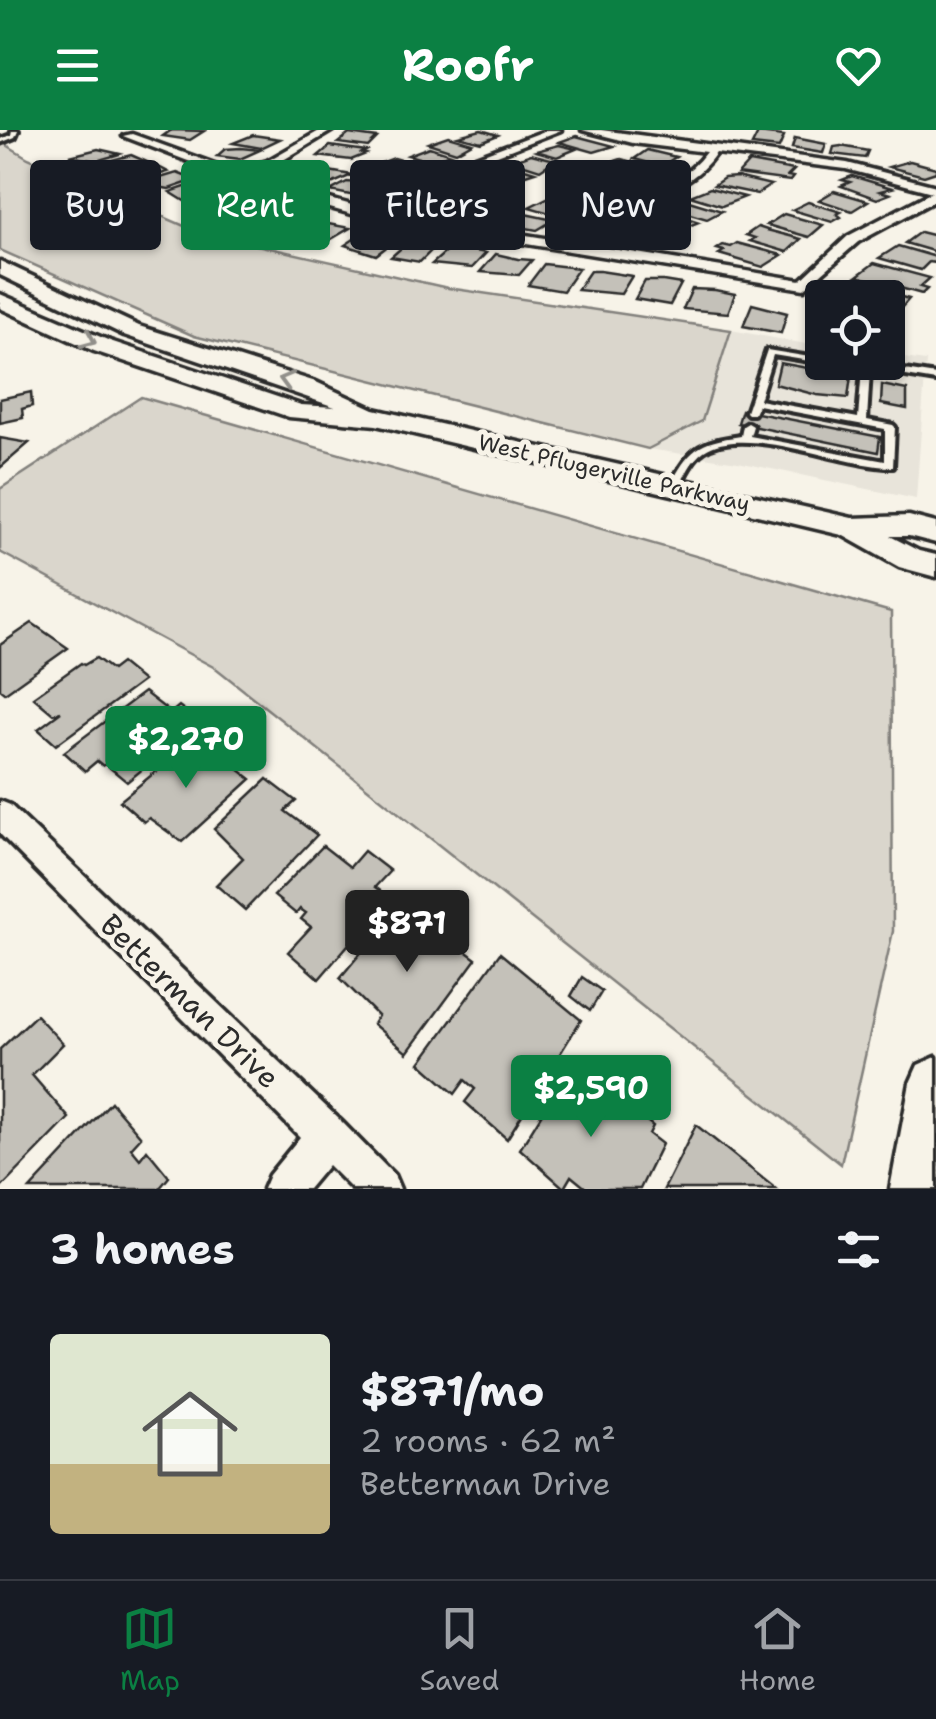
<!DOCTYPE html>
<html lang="en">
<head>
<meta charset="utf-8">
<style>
  body { margin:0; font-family:"Shantell Sans",sans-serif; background:#20242c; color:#f1f3f6; height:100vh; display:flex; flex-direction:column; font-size:38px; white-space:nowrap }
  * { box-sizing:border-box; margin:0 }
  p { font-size:32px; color:#9ea1a6 }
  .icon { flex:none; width:55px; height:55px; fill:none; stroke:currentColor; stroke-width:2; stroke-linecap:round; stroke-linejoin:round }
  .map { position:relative; height:1059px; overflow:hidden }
  .details { display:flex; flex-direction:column; background:#171b24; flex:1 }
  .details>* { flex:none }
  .hud { position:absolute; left:30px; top:30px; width:878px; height:90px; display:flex; gap:20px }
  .tools { position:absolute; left:805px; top:150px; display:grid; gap:20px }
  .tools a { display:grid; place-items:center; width:100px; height:100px; border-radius:10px; background:#171b24; box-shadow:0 2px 8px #0004; font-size:50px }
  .price { position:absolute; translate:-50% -85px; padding:0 22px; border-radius:10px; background:#0b8043; color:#fff; font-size:32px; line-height:65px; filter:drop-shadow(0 2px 5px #0008) }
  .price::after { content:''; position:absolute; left:50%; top:60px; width:30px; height:22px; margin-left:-15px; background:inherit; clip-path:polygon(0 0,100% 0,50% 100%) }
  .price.current { background:#222; color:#fff }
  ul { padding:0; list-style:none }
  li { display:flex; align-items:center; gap:30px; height:250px; padding:0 50px }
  li span { display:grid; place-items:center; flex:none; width:280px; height:200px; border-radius:10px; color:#555 }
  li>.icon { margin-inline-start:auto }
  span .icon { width:120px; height:120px; fill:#fffc; stroke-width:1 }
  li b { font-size:42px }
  h2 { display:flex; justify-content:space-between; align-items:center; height:120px; padding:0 50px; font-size:42px }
  .pill { padding:0 35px; border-radius:10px; background:#171b24; box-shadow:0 2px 8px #0004; font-size:35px; line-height:90px }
  .pill.current { background:#0b8043; color:#fff }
  header { display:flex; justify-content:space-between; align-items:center; height:130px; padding:0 50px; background:#0b8043; color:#fff; font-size:45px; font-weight:700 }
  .tab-bar { display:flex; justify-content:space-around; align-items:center; height:140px; border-top:2px solid #363941; background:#171b24; font-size:28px; color:#9ea1a6 }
  .tab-bar a { display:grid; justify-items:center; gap:5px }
  .tab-bar .current { color:#0b8043 }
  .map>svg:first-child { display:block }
  .built { fill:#e8e4da }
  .green { fill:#dad6cc; stroke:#82807c; stroke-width:2.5 }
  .building { fill:#c4c1b9; stroke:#2b2b2b; stroke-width:2.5 }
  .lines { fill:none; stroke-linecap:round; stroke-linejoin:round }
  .service-casing { stroke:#2b2b2b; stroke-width:8 }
  .minor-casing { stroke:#2b2b2b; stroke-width:7 }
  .secondary-casing { stroke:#2b2b2b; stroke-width:7 }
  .service { fill:#f7f3e8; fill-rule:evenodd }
  .minor { fill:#f7f3e8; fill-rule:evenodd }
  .secondary { fill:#f7f3e8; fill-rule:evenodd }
  .oneway { stroke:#918f8a }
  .labels { text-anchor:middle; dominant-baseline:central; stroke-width:10; stroke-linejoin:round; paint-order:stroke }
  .far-street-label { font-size:22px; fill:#2b2b2b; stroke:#f7f3e8 }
  .near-street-label { font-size:30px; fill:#2b2b2b; stroke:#f7f3e8 }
</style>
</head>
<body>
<header><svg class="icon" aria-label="menu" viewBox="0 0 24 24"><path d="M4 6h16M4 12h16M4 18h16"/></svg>Roofr<svg class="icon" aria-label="heart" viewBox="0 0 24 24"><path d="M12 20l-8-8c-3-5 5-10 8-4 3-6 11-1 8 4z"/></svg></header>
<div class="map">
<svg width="936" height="1059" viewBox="0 0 936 1059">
  <rect width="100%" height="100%" fill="#f7f3e8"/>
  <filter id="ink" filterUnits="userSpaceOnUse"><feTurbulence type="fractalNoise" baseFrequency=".01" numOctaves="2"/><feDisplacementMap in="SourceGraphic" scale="20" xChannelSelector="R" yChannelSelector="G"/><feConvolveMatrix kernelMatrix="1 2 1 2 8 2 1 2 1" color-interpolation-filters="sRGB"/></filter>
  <g filter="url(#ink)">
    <!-- built -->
    <path class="built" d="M731 200 822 217V232H888V226L926 231 916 369 738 332 648 319 702 291Z"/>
    <!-- green -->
    <g class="green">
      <path d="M0 11 28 28 198 102 448 158 731 200 702 291 648 319 194 206 0 120Z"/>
      <path d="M141 267 891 482 893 801 841 1034 217 539 0 422V359Z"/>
    </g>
    <!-- building -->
    <g class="building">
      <path d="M481 0 498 5 481 12 458 6Z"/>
      <path d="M170 1 173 0 204 1 190 10 163 6Z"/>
      <path d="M758 3 784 6 779 18 752 15Z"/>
      <path d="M349 4 377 8 368 17 338 13Z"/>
      <path d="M253 5 280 9 261 18 233 13Z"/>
      <path d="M448 6 472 13 456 22 428 13Z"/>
      <path d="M576 6 614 16 594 22 559 12Z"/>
      <path d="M795 8 826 14 823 23 792 18Z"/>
      <path d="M559 15 576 19 557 27 536 21Z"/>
      <path d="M330 16 366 21 362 23 366 24 351 30 318 26Z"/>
      <path d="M841 16 868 21 865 28 832 24 834 17Z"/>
      <path d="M429 17 451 24 429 31 408 25Z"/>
      <path d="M241 18 260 20 240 29 217 26 225 19Z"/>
      <path d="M98 19 120 24 96 31 70 26Z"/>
      <path d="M647 20 676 27 661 36 634 29Z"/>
      <path d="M531 24 555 30 540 40 512 31Z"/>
      <path d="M131 25 147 32 115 41 104 32Z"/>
      <path d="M394 28 416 34 397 44 373 36Z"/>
      <path d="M621 29 658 39 641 48 599 36Z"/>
      <path d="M910 31 936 38V42L924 46 889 37Z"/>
      <path d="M749 32 794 40 788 46 793 47 790 51 738 44Z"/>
      <path d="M153 34 168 42 137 51 123 42Z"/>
      <path d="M300 34 318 39 291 50 276 43Z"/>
      <path d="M508 34 535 42 510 50 485 41Z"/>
      <path d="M329 41 352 45 322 58 300 53Z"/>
      <path d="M177 43 195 50 169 59 152 56 150 51Z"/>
      <path d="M606 43 631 50 615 60 586 51Z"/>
      <path d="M479 44 500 50 504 52 489 59 458 52Z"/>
      <path d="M852 46 892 58 880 61 890 64 877 69 841 56 850 52 842 50Z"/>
      <path d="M737 47 771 55 757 64 714 55 724 48Z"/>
      <path d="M200 52 217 62 186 72 170 62Z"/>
      <path d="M347 52 367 54 363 56 375 59 360 67 330 61Z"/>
      <path d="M580 55 607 63 587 72 555 62Z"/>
      <path d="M455 56 474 61 468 64 473 66 455 71 431 66Z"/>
      <path d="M710 58 745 67 722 76 690 66Z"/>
      <path d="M834 61 868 71 852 81 819 70Z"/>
      <path d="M226 62 247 71 215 83 193 75Z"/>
      <path d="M549 67 576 74 560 86 529 77Z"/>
      <path d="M425 69 460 76 446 86 411 78Z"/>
      <path d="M689 71 722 81 707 89 669 78Z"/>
      <path d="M808 72 841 82 837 84 841 87 832 92 792 80Z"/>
      <path d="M254 73 277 82 248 94 227 84Z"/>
      <path d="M664 81 699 92 674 102 641 91Z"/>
      <path d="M290 83 309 91 284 103 261 97Z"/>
      <path d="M525 84 554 90 537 100 504 94Z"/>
      <path d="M784 84 823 95 809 107 767 95Z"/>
      <path d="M323 93 350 98 323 114 297 108Z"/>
      <path d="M637 95 667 104 661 111 647 115 616 105Z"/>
      <path d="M758 97 767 100 801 109 787 122 750 111 755 108 746 105Z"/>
      <path d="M366 101 379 104 376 105 397 109 376 125 345 115Z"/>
      <path d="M920 102 936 106V122L905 113Z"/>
      <path d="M408 112H424L438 114 420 132 391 127Z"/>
      <path d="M737 113 782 125 763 137 719 124 724 121 717 119 723 115 731 117Z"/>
      <path d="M898 116 936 127V133L929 132 921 140 879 128Z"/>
      <path d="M450 118H459L486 123 472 138 432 134Z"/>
      <path d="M496 124 518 129 532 130 519 145 480 142Z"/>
      <path d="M874 133 930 148 920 157 927 159 922 164 857 146Z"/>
      <path d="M544 134 561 136 579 138 563 161 528 155Z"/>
      <path d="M590 141H600L632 146 621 164 577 160Z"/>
      <path d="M645 151H663L681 154 670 175 635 169Z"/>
      <path d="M692 159 715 160 735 164 728 183 683 179Z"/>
      <path d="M879 161 909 169 895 185 888 183V168H864Z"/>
      <path d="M752 174 787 183 781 203 743 196Z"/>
      <path d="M780 233 851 246 848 268 817 265 775 254Z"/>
      <path d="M882 255 907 260V279L881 274Z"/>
      <path d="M31 262 32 276 22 279 23 288 0 293V269Z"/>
      <path d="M742 280 880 307 878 322 738 293Z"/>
      <path d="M0 308 29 313 0 338Z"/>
      <path d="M32 493 68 518 5 563 0 559V515Z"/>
      <path d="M96 528 112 540 121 533 143 551 56 615 38 599 61 582 53 584 33 567 81 533 84 535Z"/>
      <path d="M144 562 171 583 179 576 200 592 127 652 109 637 118 630 115 627 103 636 97 631 85 641 64 622Z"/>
      <path d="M193 611 204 620 208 616 251 649 182 712 149 688 144 692 120 671Z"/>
      <path d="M267 649 296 671 285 681 317 705 245 780 216 755 243 728 214 699Z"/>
      <path d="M323 716 350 737 364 721 390 741 375 757 389 767 319 849 288 822 311 797 301 789 306 783 300 779 296 784 274 766Z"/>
      <path d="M402 773 476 829 407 923 373 894 378 886 340 848Z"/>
      <path d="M500 823 581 890 507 1009 465 972 475 959 465 950 455 964 420 933Z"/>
      <path d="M582 847 602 861 590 881 571 866Z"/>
      <path d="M36 885 63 914 32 945 69 988 0 1059V919Z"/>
      <path d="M570 938 625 983 628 976 653 996 649 1004 662 1014 640 1059H587L571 1046 564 1058 520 1019Z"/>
      <path d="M111 972 141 1007 131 1018 140 1029 147 1020 169 1047 159 1059H30Z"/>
      <path d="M696 995 776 1059H664Z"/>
    </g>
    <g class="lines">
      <!-- service casing -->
      <g class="service-casing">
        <g id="service">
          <path d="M12 0H18L15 7 0 13V9L11 5Z"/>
          <path d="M767 220 822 229V232H825L822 233 773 225 759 270 858 288 862 239 831 232H854L936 245V251L870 240 867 290 893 295 895 297 893 337C845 338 745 293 704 321 691 330 685 346 678 359H670L669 357C690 319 697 312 741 306L743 296 748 293 753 296 750 306 885 331V299L758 275 754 284H748L746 282Z"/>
        </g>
      </g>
      <!-- minor casing -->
      <g class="minor-casing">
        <g id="minor">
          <path d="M321 0H333L275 35 244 45 366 79 415 50 547 0H561L423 54 379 81 569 112C607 71 672 68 706 22L633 13 582 0H601L847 33 936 56V70L858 112 804 159 366 88 261 59 123 6 132 4 234 41 267 31ZM716 23 846 39 932 62 848 106 801 150 582 114C619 72 683 71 716 23Z"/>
          <path d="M0 671 10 675 341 991 394 1045 400 1059H352L328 1035 308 1059H263L269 1045 300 1007 0 704Z"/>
        </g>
      </g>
      <!-- secondary casing -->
      <g class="secondary-casing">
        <g id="secondary">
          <path d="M0 131 139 196 316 252 374 279 852 388 909 386 936 393V413L909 406H890L919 421 936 425V447L899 437 842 405 376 295 289 287 94 221 0 178V164L110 211 301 275 335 277 124 205 0 145Z"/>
          <path d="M936 927V1059H890L910 953 918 935Z"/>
        </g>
      </g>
      <!-- service -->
      <use href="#service" class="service"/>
      <!-- minor -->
      <use href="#minor" class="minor"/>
      <!-- secondary -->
      <use href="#secondary" class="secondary"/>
    </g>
    <!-- one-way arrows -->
    <defs><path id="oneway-chevron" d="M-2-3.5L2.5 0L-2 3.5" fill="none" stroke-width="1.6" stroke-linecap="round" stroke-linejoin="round" transform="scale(2.5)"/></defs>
    <g class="oneway">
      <use href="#oneway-chevron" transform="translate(89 210) rotate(23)"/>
      <use href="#oneway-chevron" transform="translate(286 250) rotate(-164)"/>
    </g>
  </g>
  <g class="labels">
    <!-- far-street labels -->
    <g class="far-street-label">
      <text transform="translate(614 343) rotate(13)">West Pflugerville Parkway</text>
    </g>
    <!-- near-street labels -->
    <g class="near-street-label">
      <text transform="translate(190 871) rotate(44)">Betterman Drive</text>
    </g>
  </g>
</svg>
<div class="tools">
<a><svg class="icon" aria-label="locate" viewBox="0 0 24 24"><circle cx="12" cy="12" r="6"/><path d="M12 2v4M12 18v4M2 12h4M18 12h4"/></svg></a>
</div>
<b class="price" style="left:186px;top:661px">$2,270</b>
<b class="price current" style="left:407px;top:845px">$871</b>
<b class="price" style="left:591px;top:1010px">$2,590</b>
<div class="hud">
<a class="pill">Buy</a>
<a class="pill current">Rent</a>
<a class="pill">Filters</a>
<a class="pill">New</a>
</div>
</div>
<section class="details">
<h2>3 homes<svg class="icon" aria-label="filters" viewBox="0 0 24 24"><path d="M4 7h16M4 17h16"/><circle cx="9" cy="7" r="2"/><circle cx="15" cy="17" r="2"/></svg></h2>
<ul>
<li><span style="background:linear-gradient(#dfe7d0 65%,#c2b280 0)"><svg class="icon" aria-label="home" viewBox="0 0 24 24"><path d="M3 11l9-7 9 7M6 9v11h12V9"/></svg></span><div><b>$871/mo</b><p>2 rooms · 62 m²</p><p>Betterman Drive</p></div></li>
</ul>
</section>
<nav class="tab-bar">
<a class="current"><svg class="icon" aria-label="map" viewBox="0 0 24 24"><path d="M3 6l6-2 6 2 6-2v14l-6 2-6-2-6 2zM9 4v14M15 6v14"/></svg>Map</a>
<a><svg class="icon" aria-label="saved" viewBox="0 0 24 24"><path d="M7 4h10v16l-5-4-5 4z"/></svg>Saved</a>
<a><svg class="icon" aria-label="home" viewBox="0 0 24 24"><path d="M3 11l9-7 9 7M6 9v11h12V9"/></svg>Home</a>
</nav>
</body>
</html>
